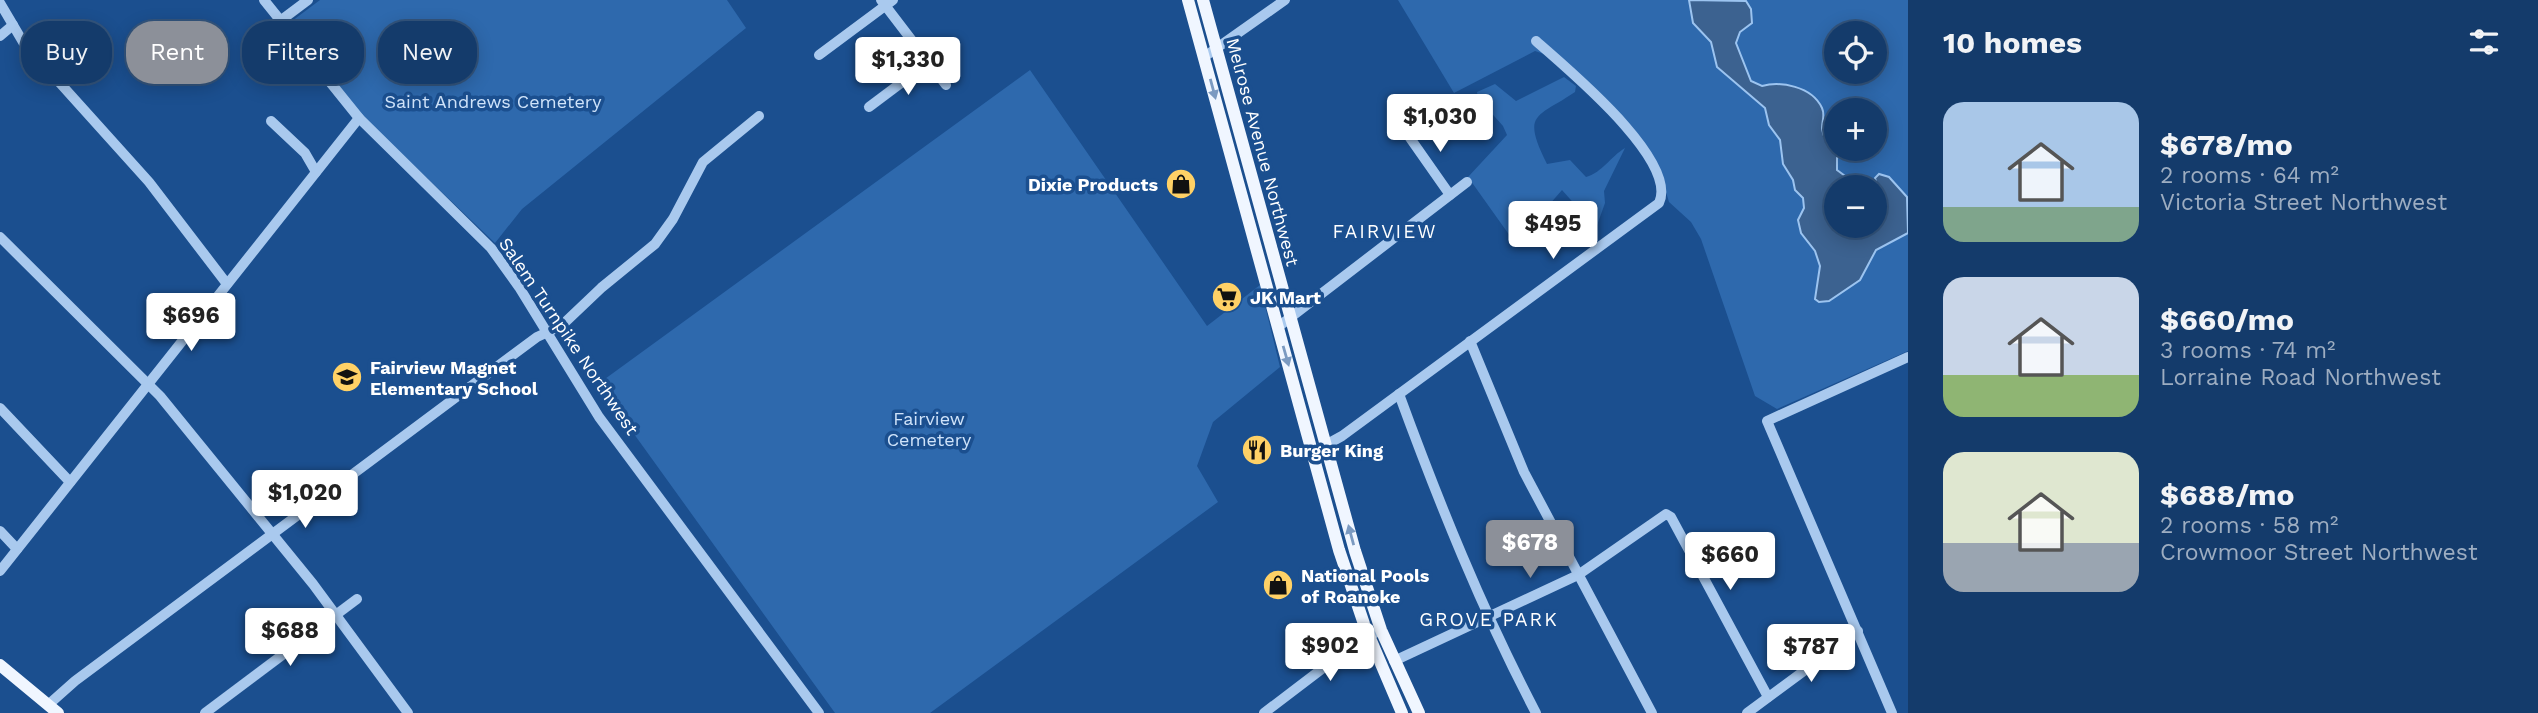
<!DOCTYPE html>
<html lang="en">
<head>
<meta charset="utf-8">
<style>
  body { margin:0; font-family:"Work Sans",sans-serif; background:#214673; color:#f1f3f6; height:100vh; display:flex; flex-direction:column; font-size:26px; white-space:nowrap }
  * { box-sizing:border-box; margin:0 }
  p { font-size:23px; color:#9dadc1 }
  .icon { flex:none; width:38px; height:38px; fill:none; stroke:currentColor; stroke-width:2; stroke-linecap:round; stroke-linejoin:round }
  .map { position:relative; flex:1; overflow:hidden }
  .drawer { display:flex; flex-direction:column; background:#143b6b; width:630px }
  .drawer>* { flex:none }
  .guide { position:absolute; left:21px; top:21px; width:665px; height:63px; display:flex; gap:14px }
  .fabs { position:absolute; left:1824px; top:21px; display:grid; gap:14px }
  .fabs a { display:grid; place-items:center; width:63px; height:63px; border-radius:50%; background:#143b6b; box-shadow:0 4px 18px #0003,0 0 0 2px #33557e; font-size:35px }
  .price { position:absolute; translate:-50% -60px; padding:0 16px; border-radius:7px; background:#fff; color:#222; font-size:23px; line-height:46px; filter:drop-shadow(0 2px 4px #0008) }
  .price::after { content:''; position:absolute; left:50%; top:42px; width:21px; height:16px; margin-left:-10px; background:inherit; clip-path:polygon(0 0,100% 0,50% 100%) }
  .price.selected { background:#8c9099; color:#fff }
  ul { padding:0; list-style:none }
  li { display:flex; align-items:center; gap:21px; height:175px; padding:0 35px }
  li span { display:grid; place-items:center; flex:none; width:196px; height:140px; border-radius:21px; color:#555 }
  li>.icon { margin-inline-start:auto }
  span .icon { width:84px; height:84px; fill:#fffc; stroke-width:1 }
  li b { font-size:30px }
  h2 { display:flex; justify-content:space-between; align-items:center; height:84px; padding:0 35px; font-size:30px }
  .tag { padding:0 24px; border-radius:28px; background:#143b6b; box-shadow:0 4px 18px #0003,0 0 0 2px #33557e; font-size:24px; line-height:63px }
  .tag.selected { background:#8c9099; color:#fff }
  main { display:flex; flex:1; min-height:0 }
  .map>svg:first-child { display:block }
  .green { fill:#2e69ad; fill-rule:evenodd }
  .water { fill:#3c6290; stroke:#9cc4f0; stroke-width:2 }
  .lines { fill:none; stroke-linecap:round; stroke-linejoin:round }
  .minor { stroke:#a9c9ee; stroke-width:10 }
  .major { stroke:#f0f6ff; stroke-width:12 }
  .oneway { fill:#7b9ac1 }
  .labels { text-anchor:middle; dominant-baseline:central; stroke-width:7; stroke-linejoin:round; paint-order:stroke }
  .park-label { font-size:18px; fill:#cfe3fa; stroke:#1b4f8f }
  .street-label { font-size:18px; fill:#fff; stroke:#1b4f8f }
  .poi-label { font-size:18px; font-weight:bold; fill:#fff; stroke:#1b4f8f; text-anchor:start }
  .neighbourhood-label { font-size:19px; letter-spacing:2px; fill:#fff; stroke:#1b4f8f }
</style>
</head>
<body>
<main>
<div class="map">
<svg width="1908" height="713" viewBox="0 0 1908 713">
  <rect width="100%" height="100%" fill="#1b4f8f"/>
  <!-- green -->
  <g class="green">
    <path d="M320 0H727L746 28 522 209 495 243 383 136 351 103 288 24Z"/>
    <path d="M1398 0H1908V351L1777 409 1755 396 1701 239 1691 222 1669 202 1659 169 1565 61 1535 51 1454 93ZM1836 33H1874V72H1836ZM1836 110H1874V149H1836ZM1836 187H1874V226H1836Z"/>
    <path d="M1030 70 1207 326 1260 285 1280 367 1213 422 1197 466 1218 502 930 713H835L598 384Z"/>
    <path d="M1564 77 1576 86 1575 92C1537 118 1521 112 1547 164L1570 160 1586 177C1603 172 1610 157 1625 148L1604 191 1605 203 1595 231 1585 225 1578 208 1562 190 1528 229 1527 241 1515 243 1468 177 1507 135 1503 126 1478 98 1477 92 1495 84 1516 101Z"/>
  </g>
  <!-- water -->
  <path class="water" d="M1689 0 1746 1 1751 9 1752 23 1740 32 1736 43 1751 81 1762 86C1780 81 1812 86 1822 108 1827 119 1817 125 1826 140L1836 141V149H1846L1837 158V170L1856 184 1854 187H1836V226H1874V204L1879 193 1875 178 1879 174 1889 177 1907 197 1908 233 1876 250 1860 280 1829 301 1819 302 1815 299 1820 266 1815 251 1801 233 1798 220 1804 208 1803 198 1795 190 1793 180 1783 164 1780 140 1769 125 1765 108 1717 67 1711 42 1693 23Z"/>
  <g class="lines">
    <!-- minor -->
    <g class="minor">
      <path d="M264 0 359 118 491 248 519 287 599 417 819 713"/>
      <path d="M881 0 946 85"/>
      <path d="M0 3 23 42 149 182 227 284"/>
      <path d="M280 21 308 0"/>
      <path d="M0 36 13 25"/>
      <path d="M819 55 893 0"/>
      <path d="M1204 57 1285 0"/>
      <path d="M869 107 929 62"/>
      <path d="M271 121 305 153 316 172"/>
      <path d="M1403 128 1450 195"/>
      <path d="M0 237 160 396 313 584 408 713"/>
      <path d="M1278 327 1467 182"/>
      <path d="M1470 341 1524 472 1652 713"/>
      <path d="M1399 394C1439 503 1482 610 1536 713"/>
      <path d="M0 408 70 482"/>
      <path d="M1313 452 1342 436 1659 203C1679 160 1566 68 1536 41"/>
      <path d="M0 531 17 549"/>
      <path d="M0 571 359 118"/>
      <path d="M1394 661 1578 575 1666 514 1671 517 1768 697"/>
      <path d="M48 705 75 681 537 337 561 326 601 288 655 244 673 219 703 162 759 116"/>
      <path d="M205 713 357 599"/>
      <path d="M1264 713 1352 646 1375 633"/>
      <path d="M1747 713 1858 631"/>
      <path d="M1892 713 1767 421 1908 357"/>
    </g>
    <!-- major -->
    <g class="major">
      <path d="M1188 0 1339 550 1364 624 1402 713"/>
      <path d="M1203 0 1355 551 1381 630 1419 713"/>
      <path d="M0 665 58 713"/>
    </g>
  </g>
  <!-- one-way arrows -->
  <defs><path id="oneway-solid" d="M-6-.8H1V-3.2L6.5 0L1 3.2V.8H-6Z" transform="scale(1.75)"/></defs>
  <g class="oneway">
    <use href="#oneway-solid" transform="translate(1213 89) rotate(75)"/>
    <use href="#oneway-solid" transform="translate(1286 356) rotate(74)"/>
    <use href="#oneway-solid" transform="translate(1351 535) rotate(-105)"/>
  </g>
  <!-- icons -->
  <defs>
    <g id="shop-disc" transform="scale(1.575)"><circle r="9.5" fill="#ffd166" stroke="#1b4f8f"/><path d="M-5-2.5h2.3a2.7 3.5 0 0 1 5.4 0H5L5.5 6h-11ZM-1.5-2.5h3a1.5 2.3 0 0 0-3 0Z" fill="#111"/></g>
    <g id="supermarket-disc" transform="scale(1.575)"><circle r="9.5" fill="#ffd166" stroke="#1b4f8f"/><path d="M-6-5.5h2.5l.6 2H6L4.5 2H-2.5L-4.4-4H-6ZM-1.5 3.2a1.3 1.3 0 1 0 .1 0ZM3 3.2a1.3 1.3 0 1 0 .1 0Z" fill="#111"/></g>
    <g id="school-disc" transform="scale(1.575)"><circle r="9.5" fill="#ffd166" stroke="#1b4f8f"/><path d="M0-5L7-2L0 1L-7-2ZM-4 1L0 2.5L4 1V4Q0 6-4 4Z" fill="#111"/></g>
    <g id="restaurant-disc" transform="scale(1.575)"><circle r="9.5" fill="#ffd166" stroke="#1b4f8f"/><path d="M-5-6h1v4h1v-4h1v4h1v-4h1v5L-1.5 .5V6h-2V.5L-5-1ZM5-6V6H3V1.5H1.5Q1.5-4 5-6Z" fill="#111"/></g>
  </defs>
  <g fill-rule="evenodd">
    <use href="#shop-disc" x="1181" y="184"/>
    <use href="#supermarket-disc" x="1227" y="297"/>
    <use href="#school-disc" x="347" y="377"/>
    <use href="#restaurant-disc" x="1257" y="450"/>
    <use href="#shop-disc" x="1278" y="585"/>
  </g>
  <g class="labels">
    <!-- park labels -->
    <g class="park-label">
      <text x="493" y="101">Saint Andrews Cemetery</text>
      <text x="929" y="418">Fairview<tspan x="929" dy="21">Cemetery</tspan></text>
    </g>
    <!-- street labels -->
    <g class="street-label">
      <text transform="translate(1263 152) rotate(75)">Melrose Avenue Northwest</text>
      <text transform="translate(569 336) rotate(56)">Salem Turnpike Northwest</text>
    </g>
    <!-- poi labels -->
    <g class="poi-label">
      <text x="1158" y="184" text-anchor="end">Dixie Products</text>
      <text x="1250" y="297">JK Mart</text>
      <text x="370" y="367">Fairview Magnet<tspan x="370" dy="21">Elementary School</tspan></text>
      <text x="1280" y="450">Burger King</text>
      <text x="1301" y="575">National Pools<tspan x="1301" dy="21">of Roanoke</tspan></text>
    </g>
    <!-- neighbourhood labels -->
    <g class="neighbourhood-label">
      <text x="1385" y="231">FAIRVIEW</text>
      <text x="1489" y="619">GROVE PARK</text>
    </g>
  </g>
</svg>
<div class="fabs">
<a><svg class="icon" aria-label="locate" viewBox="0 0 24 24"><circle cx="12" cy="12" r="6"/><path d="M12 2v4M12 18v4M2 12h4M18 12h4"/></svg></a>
<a>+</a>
<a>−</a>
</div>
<b class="price" style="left:908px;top:97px">$1,330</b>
<b class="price" style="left:1440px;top:154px">$1,030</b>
<b class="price" style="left:1553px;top:261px">$495</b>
<b class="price" style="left:191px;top:353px">$696</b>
<b class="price" style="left:305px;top:530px">$1,020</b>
<b class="price selected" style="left:1530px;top:580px">$678</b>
<b class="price" style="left:1730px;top:592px">$660</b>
<b class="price" style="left:290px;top:668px">$688</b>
<b class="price" style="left:1330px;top:683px">$902</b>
<b class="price" style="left:1811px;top:684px">$787</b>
<div class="guide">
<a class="tag">Buy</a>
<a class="tag selected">Rent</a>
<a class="tag">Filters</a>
<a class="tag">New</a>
</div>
</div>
<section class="drawer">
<h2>10 homes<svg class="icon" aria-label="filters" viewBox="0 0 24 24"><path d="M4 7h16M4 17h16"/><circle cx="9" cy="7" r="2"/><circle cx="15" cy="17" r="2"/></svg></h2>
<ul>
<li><span style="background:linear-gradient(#a9c7e8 75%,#7fa58c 0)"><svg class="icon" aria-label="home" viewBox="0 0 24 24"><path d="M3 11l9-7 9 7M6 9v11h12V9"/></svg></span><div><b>$678/mo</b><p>2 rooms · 64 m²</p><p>Victoria Street Northwest</p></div></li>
<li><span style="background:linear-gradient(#c9d6e8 70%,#8fb573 0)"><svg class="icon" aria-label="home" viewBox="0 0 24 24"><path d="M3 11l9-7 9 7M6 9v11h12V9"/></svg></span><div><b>$660/mo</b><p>3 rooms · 74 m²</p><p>Lorraine Road Northwest</p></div></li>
<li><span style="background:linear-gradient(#dfe7d0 65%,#9aa5b1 0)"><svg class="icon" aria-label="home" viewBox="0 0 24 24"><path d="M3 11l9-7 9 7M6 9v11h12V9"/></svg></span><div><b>$688/mo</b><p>2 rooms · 58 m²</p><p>Crowmoor Street Northwest</p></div></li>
</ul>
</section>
</main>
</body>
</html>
